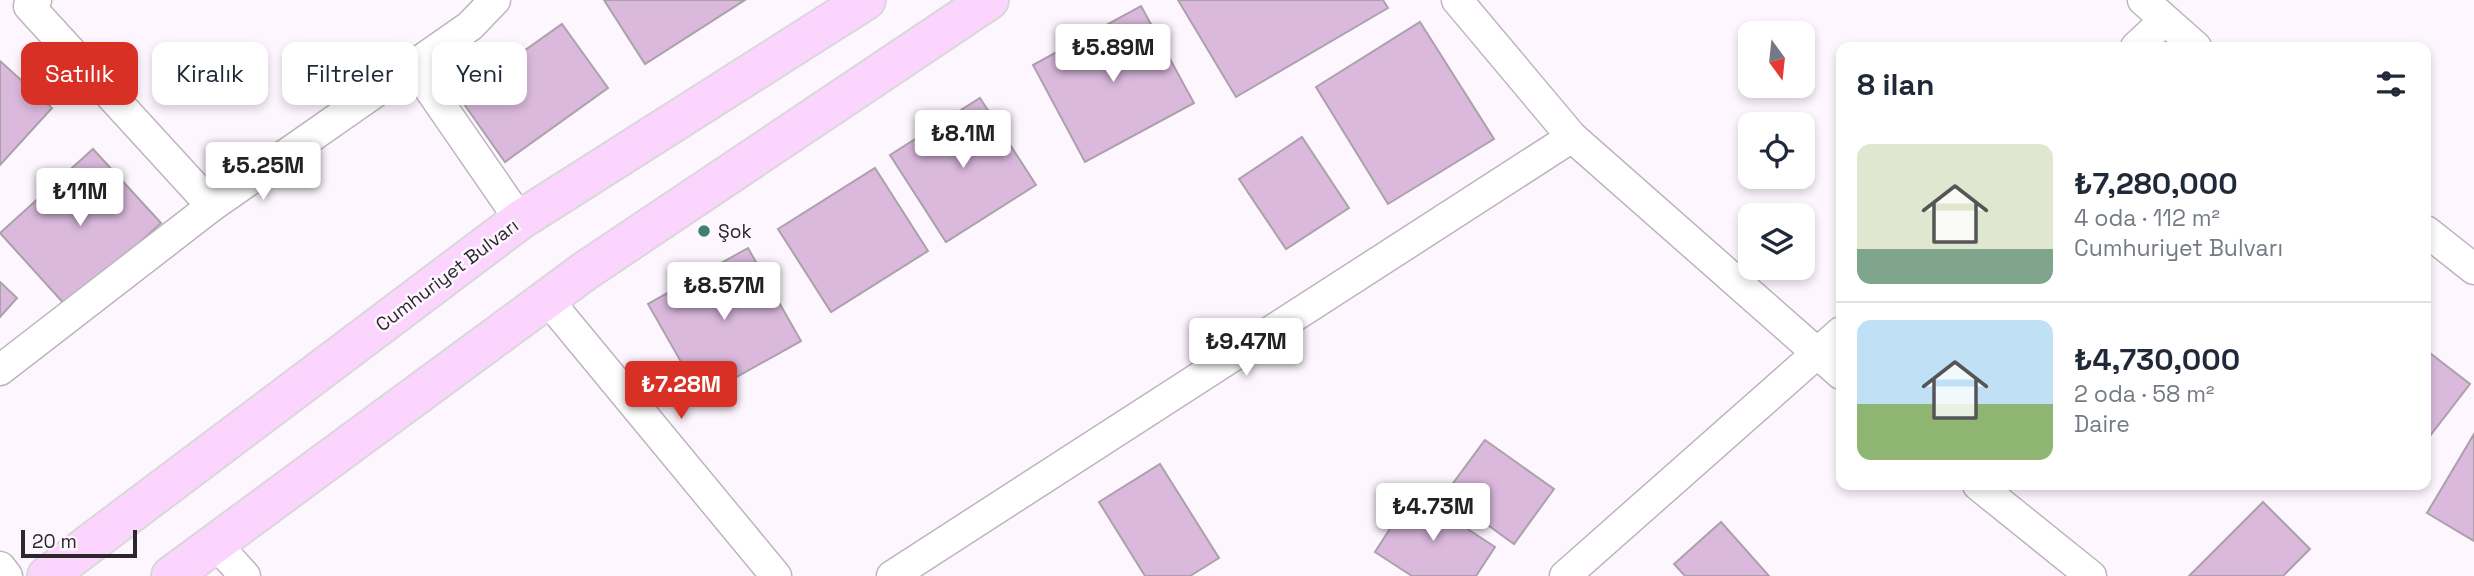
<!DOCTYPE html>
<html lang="tr">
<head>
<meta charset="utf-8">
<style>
  body { margin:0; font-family:"Space Grotesk",sans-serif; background:#f6f6f7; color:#1f2937; height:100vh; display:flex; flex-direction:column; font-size:26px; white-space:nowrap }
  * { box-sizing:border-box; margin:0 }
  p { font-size:23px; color:#747a83 }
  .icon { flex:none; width:38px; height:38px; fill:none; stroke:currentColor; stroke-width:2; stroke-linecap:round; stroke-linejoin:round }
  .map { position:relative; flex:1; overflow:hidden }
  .details { position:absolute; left:1836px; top:42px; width:595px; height:448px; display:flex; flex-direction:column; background:#fff; border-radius:14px; box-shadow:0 4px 10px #0003 }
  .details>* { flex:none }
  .hud { position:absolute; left:21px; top:42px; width:665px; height:63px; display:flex; gap:14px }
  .needle { width:46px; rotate:165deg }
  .tools { position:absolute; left:1738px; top:21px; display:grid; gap:14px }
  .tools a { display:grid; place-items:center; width:77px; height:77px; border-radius:14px; background:#fff; box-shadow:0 4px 10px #0003; font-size:35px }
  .scale { position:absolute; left:21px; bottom:18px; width:116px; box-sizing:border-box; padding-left:7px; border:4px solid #2b272b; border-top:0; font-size:19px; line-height:24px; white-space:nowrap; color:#2b272b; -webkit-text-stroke:5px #fef6ff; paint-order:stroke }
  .price { position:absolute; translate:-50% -60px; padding:0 16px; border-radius:7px; background:#fff; color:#222; font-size:23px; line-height:46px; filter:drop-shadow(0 2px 4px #0008) }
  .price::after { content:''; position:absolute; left:50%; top:42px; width:21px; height:16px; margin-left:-10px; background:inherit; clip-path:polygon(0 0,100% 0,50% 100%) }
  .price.active { background:#d93025; color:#fff }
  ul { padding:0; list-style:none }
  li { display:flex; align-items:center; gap:21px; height:175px; padding:0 21px }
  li+li { border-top:2px solid #e0e1e3 }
  li span { display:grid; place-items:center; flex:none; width:196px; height:140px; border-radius:14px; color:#555 }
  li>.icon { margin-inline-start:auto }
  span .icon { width:84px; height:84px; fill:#fffc; stroke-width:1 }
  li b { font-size:30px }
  h2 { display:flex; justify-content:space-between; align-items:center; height:84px; padding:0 21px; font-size:30px }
  .tag { padding:0 24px; border-radius:14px; background:#fff; box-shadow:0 4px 10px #0003; font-size:24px; line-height:63px }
  .tag.active { background:#d93025; color:#fff }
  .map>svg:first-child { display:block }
  .building { fill:#dab9dd; stroke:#aba1ab; stroke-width:2 }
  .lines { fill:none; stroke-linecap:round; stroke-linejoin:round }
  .minor-casing { stroke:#bdb4be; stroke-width:33 }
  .primary-casing { stroke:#d9d8d9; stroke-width:42 }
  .minor { stroke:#fff; stroke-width:30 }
  .primary { stroke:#fbd5fe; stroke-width:38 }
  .poi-dot { fill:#40806f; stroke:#fef6ff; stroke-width:2.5 }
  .labels { text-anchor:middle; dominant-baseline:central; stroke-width:5; stroke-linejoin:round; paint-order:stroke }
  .poi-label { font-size:19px; fill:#2b272b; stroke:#fef6ff; text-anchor:start }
  .street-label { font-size:19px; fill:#2b272b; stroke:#fef6ff }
</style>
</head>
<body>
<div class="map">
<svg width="2474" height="576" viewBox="0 0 2474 576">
  <rect width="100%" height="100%" fill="#fef6ff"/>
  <!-- building -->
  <g class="building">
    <path d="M604 0H745L645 64Z"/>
    <path d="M1178 0H1383L1388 8 1236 97Z"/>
    <path d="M1141 6 1194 103 1085 162 1033 65Z"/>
    <path d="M1420 22 1494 139 1388 204 1316 87Z"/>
    <path d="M562 24 608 88 505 162 459 97Z"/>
    <path d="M0 61 52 108 0 165Z"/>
    <path d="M980 98 1036 185 946 242 890 155Z"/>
    <path d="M1302 137 1349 208 1286 249 1239 179Z"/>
    <path d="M93 149 161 223 68 308 0 233Z"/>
    <path d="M875 168 928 251 831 312 778 229Z"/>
    <path d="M748 248 801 341 701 397 648 304Z"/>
    <path d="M0 282 17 298 0 317Z"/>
    <path d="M2426 350 2470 384 2426 441Z"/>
    <path d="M2474 434V541L2427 513Z"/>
    <path d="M1485 440 1554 489 1514 544 1445 494Z"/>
    <path d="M1160 464 1219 558 1190 576H1145L1099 502Z"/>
    <path d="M1413 493 1495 547 1476 576H1412L1375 552Z"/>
    <path d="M2263 502 2310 549 2283 576H2189Z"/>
    <path d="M1721 522 1769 576H1685L1674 564Z"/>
  </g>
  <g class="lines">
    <!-- minor casing -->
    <g class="minor-casing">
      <g id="minor">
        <path d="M36 0 29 6 212 206"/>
        <path d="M1457 0 1572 137 1841 374"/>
        <path d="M2143 0 2196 47"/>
        <path d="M2136 47 2165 20"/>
        <path d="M413 65 520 220"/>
        <path d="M2426 231 2474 269"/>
        <path d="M547 299 776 576"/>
        <path d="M0 370 212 206 470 26 495 0"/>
        <path d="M1978 485 2091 576"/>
        <path d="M215 543 245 576"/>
        <path d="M0 567 7 576"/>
        <path d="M892 576 1572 137"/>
        <path d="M1565 576 1841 332"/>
      </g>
    </g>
    <!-- primary casing -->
    <g class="primary-casing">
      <g id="primary">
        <path d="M47 576 520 220 866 0"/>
        <path d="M171 576 585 271 989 0"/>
      </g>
    </g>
    <!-- minor -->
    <use href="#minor" class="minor"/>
    <!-- primary -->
    <use href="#primary" class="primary"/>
  </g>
  <!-- markers -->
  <circle class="poi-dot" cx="704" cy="231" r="7"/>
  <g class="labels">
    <!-- poi labels -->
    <g class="poi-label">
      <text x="718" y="231">Şok</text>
    </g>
    <!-- street labels -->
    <g class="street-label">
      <text transform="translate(447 275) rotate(-37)">Cumhuriyet Bulvarı</text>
    </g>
  </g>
</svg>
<div class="tools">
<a><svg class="needle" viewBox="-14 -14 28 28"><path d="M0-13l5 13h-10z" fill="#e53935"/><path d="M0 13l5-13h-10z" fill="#747a83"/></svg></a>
<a><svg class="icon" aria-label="locate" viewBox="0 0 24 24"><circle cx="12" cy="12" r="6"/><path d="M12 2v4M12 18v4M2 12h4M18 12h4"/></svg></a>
<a><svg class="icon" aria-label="layers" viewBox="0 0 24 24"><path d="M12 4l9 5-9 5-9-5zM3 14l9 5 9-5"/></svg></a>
</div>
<div class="scale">20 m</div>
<b class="price" style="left:1113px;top:84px">₺5.89M</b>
<b class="price" style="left:963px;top:170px">₺8.1M</b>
<b class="price" style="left:263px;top:202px">₺5.25M</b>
<b class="price" style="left:80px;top:228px">₺11M</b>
<b class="price" style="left:724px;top:322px">₺8.57M</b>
<b class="price" style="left:1246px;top:378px">₺9.47M</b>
<b class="price active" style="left:681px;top:421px">₺7.28M</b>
<b class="price" style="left:1433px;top:543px">₺4.73M</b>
<div class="hud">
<a class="tag active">Satılık</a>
<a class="tag">Kiralık</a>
<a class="tag">Filtreler</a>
<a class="tag">Yeni</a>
</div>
<section class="details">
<h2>8 ilan<svg class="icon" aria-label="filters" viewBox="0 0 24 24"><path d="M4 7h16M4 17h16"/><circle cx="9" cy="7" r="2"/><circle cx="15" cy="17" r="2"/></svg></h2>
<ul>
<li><span style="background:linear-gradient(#dfe7d0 75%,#7fa58c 0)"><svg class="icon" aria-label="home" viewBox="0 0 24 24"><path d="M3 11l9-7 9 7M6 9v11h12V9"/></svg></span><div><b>₺7,280,000</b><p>4 oda · 112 m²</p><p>Cumhuriyet Bulvarı</p></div></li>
<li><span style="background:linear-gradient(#bfe0f5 60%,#8fb573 0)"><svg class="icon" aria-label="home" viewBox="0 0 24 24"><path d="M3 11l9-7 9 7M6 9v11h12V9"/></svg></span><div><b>₺4,730,000</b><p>2 oda · 58 m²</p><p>Daire</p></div></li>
</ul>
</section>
</div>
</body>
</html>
